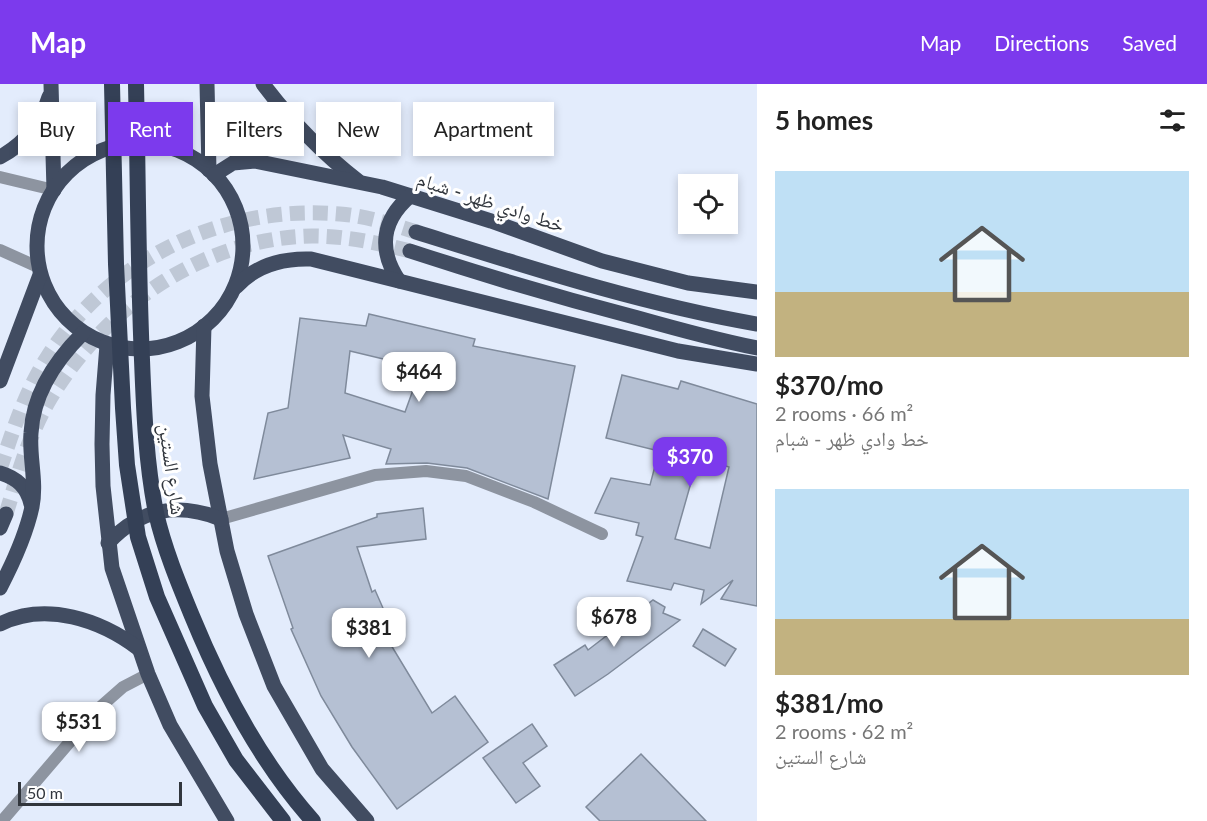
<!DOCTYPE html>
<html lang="en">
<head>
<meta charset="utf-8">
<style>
  body { margin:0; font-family:Lato,"Noto Naskh Arabic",sans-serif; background:#f6f6f6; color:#222; height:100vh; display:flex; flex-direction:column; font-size:22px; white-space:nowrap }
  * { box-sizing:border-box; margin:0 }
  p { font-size:20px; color:#767676 }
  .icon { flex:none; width:33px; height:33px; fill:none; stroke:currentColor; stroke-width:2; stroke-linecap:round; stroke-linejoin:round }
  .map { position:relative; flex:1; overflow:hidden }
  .details { display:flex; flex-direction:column; background:#fff; width:450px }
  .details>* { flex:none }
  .guide { position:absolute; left:18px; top:18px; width:570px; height:54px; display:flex; gap:12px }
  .buttons { position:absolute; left:678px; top:90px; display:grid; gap:12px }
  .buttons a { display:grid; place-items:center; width:60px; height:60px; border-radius:0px; background:#fff; box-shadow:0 3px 9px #0003; font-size:30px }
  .scale { position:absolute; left:18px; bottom:15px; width:164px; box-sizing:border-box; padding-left:6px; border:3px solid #31363d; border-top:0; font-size:16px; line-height:21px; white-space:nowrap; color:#31363d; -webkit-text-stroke:4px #fff; paint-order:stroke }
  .price { position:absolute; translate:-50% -51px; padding:0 14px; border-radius:12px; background:#fff; color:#222; font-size:20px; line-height:39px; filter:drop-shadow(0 2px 3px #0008) }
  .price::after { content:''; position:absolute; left:50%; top:36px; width:18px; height:14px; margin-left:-9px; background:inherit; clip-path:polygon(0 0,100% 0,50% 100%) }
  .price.on { background:#7c3aed; color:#fff }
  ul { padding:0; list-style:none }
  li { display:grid; align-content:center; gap:12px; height:318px; padding:0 18px }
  li span { display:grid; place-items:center; height:186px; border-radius:0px; color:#555 }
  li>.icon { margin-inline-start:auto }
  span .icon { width:108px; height:108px; fill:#fffc; stroke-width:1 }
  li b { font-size:26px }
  h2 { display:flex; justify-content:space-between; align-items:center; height:72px; padding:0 18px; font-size:26px }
  .tag { padding:0 21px; border-radius:0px; background:#fff; box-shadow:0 3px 9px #0003; font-size:21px; line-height:54px }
  .tag.on { background:#7c3aed; color:#fff }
  header { display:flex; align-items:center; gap:36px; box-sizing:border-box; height:84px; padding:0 30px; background:#7c3aed; color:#fff }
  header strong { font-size:28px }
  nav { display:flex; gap:33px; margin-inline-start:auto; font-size:21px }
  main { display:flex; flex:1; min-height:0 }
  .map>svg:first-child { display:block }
  .building { fill:#b5c0d3; stroke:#7f8a9b; stroke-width:1.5; fill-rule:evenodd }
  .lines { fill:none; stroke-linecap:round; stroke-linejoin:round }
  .primary-tunnel { stroke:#bfc8d6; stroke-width:15; stroke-dasharray:15 8; stroke-linecap:butt }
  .minor { stroke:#8d94a0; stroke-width:12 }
  .tertiary { stroke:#8d94a0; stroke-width:12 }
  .primary { stroke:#414c61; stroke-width:15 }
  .trunk-bridge { stroke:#344056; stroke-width:16 }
  .labels { text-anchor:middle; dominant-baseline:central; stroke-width:6; stroke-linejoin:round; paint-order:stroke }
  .street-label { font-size:20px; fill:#31363d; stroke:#fff }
</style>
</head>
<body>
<header>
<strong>Map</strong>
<nav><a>Map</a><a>Directions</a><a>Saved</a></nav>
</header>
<main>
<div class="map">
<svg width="757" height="737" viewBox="0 0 757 737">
  <rect width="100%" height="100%" fill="#e3ecfc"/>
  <!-- building -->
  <g class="building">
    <path d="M369 230 475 255 473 262 575 282 548 415 467 384 427 379 386 380 391 365 343 351 350 374 254 395 268 329 288 324 300 234 366 242ZM350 267 421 284 405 328 345 309Z"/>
    <path d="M622 291 678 305 681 297 757 320V522L721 515 733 496 701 520 704 506 674 499 671 506 627 497 643 453 636 451 639 439 595 429 611 394 650 401 659 367 606 354ZM698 374 729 383 710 464 675 455Z"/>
    <path d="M423 424 426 455 357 463 372 508 375 506 398 558 391 561 432 629 455 612 488 658 397 725 352 663 321 612 291 545 293 544 268 472 377 433V430Z"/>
    <path d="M653 516 665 523 663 529 680 536 608 590 575 612 554 581 585 561 588 566Z"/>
    <path d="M703 545 736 565 725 582 693 562Z"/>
    <path d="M532 640 547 662 523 679 540 702 516 719 483 674Z"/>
    <path d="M641 670 706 737H600L586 723Z"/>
  </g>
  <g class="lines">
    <!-- primary-tunnel -->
    <g class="primary-tunnel">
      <path d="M0 385C13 346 26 306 48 272 111 174 224 120 340 130 366 132 391 140 416 148"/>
      <path d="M6 430C18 391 29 350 50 315 105 223 202 154 312 152 346 152 378 159 410 167"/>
    </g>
    <!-- minor -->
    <g class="minor">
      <path d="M221 435 375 391 426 387 466 392 534 418 602 450"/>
      <path d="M2 737 98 625 123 603 148 590"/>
    </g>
    <!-- tertiary -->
    <g class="tertiary">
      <path d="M0 93 54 106"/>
      <path d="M0 166 38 183"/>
    </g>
    <!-- primary -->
    <g class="primary">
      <path d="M51 0 54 106"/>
      <path d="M207 0 209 86"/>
      <path d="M263 0C291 37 321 68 358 97"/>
      <circle cx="140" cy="162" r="103"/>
      <path d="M0 73C24 60 41 39 49 13"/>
      <path d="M214 91 233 79 255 77 382 103 491 137 602 177 688 199 757 208"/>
      <path d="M416 148C528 183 641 220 757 240"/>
      <path d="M410 167C486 192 561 214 638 234 677 245 717 256 757 264"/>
      <path d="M399 197C378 166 382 136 410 112"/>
      <path d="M236 203C256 181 282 174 311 175L678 267 757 280"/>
      <path d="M204 242 202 312 210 380 227 467 246 530 274 602 322 685 367 737"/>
      <path d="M107 261 103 311 102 360 103 402 112 484 148 590 170 641 227 737"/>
      <path d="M0 297 40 191"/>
      <path d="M0 389C17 394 27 403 31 420"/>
      <path d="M0 444 6 430"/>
      <path d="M108 459C141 424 178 418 221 435"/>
      <path d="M0 504C13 479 26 451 32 423 37 397 29 374 31 349 33 310 56 276 83 249"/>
      <path d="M0 540C46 517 101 536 139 565"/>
    </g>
    <!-- trunk-bridge -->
    <g class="trunk-bridge">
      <path d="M112 0 116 180 123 324 127 381 138 453 157 513 205 622 236 676 283 737"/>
      <path d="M136 0C138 92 138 184 142 276 144 327 146 379 156 429 164 464 178 498 192 532 222 605 260 678 313 737"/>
    </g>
  </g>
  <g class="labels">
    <!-- street labels -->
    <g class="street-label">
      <text transform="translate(491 117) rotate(18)">خط وادي ظهر - شبام</text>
      <text transform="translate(173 385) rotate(82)">شارع الستين</text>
    </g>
  </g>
</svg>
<div class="buttons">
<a><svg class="icon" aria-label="locate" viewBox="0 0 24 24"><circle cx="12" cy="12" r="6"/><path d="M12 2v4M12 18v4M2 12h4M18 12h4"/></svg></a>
</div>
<div class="scale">50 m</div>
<b class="price" style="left:419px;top:319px">$464</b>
<b class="price on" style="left:690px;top:404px">$370</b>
<b class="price" style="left:614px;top:564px">$678</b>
<b class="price" style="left:369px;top:575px">$381</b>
<b class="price" style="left:79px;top:669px">$531</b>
<div class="guide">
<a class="tag">Buy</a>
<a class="tag on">Rent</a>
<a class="tag">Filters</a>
<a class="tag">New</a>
<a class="tag">Apartment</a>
</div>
</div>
<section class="details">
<h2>5 homes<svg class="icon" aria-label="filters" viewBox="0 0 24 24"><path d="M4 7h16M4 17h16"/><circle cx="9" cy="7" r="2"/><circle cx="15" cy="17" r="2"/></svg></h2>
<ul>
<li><span style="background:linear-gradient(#bfe0f5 65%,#c2b280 0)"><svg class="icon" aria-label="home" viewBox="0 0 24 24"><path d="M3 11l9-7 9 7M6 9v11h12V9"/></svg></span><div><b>$370/mo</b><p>2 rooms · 66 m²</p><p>خط وادي ظهر - شبام</p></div></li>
<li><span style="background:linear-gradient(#bfe0f5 70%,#c2b280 0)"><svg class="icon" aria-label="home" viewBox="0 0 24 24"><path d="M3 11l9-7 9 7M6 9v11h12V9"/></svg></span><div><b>$381/mo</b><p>2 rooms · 62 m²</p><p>شارع الستين</p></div></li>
</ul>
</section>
</main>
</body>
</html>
